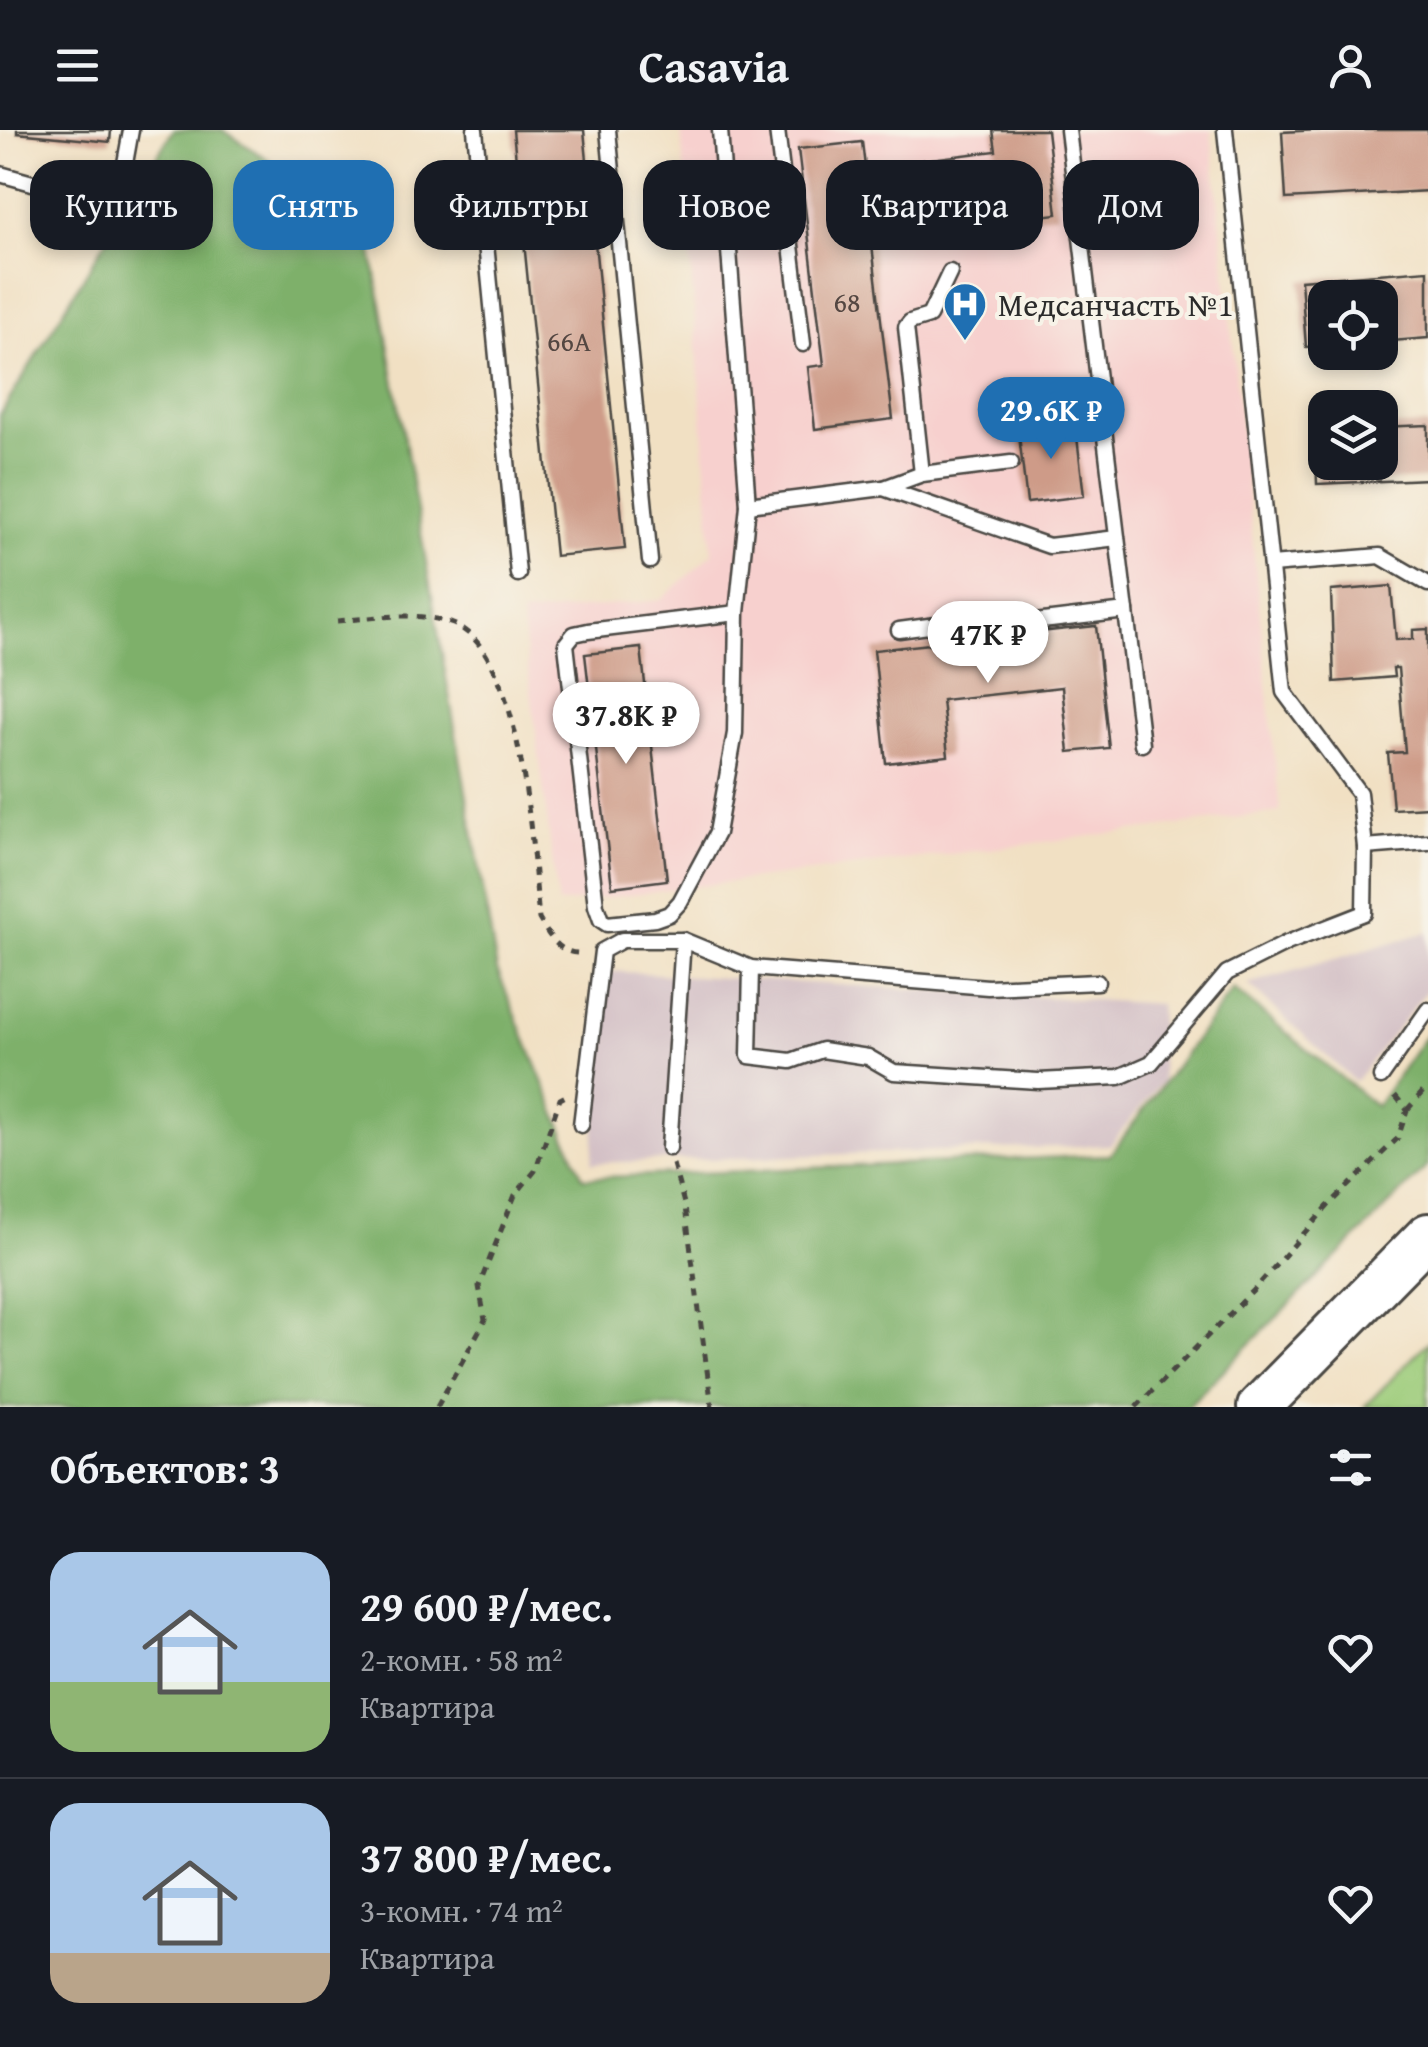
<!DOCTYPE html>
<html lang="ru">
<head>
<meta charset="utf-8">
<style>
  body { margin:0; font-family:"Gentium Book Plus",serif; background:#242831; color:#f1f3f6; height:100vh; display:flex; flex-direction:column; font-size:38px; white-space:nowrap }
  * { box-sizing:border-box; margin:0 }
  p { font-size:32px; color:#9ea1a6 }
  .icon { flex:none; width:55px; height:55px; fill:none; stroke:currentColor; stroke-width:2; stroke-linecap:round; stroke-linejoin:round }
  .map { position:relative; height:1277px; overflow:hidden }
  .details { display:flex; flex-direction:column; background:#171b24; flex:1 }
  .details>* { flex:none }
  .hud { position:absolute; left:30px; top:30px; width:1370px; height:90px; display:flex; gap:20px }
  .tools { position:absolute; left:1308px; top:150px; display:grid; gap:20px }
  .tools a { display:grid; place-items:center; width:90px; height:90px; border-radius:20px; background:#171b24; box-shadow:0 5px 15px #0003; font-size:50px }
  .price { position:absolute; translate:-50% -85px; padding:0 22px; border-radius:35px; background:#fff; color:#222; font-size:32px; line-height:65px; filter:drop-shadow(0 2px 5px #0008) }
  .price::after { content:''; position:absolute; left:50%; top:60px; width:30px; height:22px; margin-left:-15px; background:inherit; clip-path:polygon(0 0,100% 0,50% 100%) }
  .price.current { background:#1f6fb2; color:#fff }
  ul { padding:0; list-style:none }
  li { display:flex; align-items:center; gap:30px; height:250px; padding:0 50px }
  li+li { border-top:2px solid #363941 }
  li span { display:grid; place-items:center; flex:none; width:280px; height:200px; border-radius:30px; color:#555 }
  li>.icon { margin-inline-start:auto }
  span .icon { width:120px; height:120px; fill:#fffc; stroke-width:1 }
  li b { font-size:42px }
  h2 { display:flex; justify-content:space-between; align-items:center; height:120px; padding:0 50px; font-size:42px }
  .tag { padding:0 35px; border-radius:30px; background:#171b24; box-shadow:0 5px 15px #0003; font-size:35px; line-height:90px }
  .tag.current { background:#1f6fb2; color:#fff }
  header { display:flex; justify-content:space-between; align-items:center; height:130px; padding:0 50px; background:#171b24; font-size:45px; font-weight:700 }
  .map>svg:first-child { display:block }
  .built { fill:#f7d0ce }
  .industrial { fill:#d2bec4 }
  .green { fill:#9dcc7a; stroke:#647c52; stroke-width:2.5 }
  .forest { fill:#7eb06a; stroke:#546e4a; stroke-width:2.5 }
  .building { fill:#ce9b88 }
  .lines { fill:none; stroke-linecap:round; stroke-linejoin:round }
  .service-casing { stroke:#494642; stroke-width:19 }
  .primary-casing { stroke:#494642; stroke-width:48 }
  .path { stroke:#494642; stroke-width:5; stroke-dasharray:8 8; stroke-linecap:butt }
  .service { stroke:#fff; stroke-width:14 }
  .primary { stroke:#fff; stroke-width:42 }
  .labels { text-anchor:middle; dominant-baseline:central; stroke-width:8; stroke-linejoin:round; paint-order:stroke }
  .number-label { font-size:28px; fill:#544742 }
  .poi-label { font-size:32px; fill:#2b2b2b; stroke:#f7f3e8; text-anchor:start }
</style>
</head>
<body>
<header><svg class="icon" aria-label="menu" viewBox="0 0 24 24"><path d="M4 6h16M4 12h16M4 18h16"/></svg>Casavia<svg class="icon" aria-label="person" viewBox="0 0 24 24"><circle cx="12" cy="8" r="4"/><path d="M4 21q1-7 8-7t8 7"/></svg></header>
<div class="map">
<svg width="1428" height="1277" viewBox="0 0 1428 1277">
  <rect width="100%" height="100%" fill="#f7f3e8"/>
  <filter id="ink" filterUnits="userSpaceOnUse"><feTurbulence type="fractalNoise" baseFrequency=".01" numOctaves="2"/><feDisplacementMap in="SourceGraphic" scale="20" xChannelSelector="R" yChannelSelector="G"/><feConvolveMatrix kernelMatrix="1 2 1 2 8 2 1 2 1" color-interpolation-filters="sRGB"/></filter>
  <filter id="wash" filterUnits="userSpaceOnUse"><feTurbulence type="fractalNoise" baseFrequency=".0048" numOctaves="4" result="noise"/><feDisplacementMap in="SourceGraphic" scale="40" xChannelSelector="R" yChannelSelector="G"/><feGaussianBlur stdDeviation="2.25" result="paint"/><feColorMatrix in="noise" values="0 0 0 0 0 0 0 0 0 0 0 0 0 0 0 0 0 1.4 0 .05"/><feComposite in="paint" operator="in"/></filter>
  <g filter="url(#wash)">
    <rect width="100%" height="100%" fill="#f1e0c3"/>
    <!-- built -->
    <path class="built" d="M681 0H1211L1280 682 558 774 521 485 661 470 712 424Z"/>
    <!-- industrial -->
    <g class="industrial">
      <path d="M1428 802V859L1355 952 1248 854Z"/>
      <path d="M608 841 1159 874 1162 951 1110 1015 592 1033Z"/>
    </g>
    <!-- green -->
    <path class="green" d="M1428 1212V1277H1364Z"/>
    <!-- forest -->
    <path class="forest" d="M173 0H222L367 93 497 840 583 1048 1110 1025 1233 859 1376 976 1428 903V1036L1187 1277H0V285Z"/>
    <g id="blocks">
      <!-- building -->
      <g class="building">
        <path d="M17 0H111L110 12 17 3Z"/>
        <path d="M513 0H584L625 419 555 426Z"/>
        <path d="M993 0H1047L1057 84 871 107 893 289 815 299 808 237 824 235 798 19 862 12 865 37 996 21Z"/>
        <path d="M1320 0H1428V61L1286 69 1282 2Z"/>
        <path d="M1428 140V208L1380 212V168H1325V216L1306 217 1301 150Z"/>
        <path d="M1075 290 1084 366 1027 373 1018 297Z"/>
        <path d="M1428 295V349L1317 354 1315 300H1325V332H1380V297Z"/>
        <path d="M1391 456 1396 510 1413 509V500L1428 499V677L1393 679 1388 623 1405 622 1398 538H1393L1394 547 1334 552 1331 461Z"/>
        <path d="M1096 496 1109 618 1069 622 1062 557 942 570 948 626 886 633 874 520Z"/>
        <path d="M641 518 667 750 612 757 585 524Z"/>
      </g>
    </g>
  </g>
  <g filter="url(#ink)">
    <use href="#blocks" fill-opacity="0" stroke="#494642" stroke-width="2.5"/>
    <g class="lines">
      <!-- service casing -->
      <g class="service-casing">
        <g id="service">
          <path d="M475 0 518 444"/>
          <path d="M608 0 650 431"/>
          <path d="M720 0 748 375 737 483 735 603 717 703 680 772 669 784 655 789 607 794 601 790 596 776 566 514 574 504 588 501 737 483"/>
          <path d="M777 0 803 214"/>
          <path d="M1068 0 1142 614"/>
          <path d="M1225 0 1284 562 1359 663 1365 717 1428 712"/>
          <path d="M0 44 36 54 114 48 124 39 131 0"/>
          <path d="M922 344 906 197 910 192 929 186 950 142"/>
          <path d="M884 358 922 344 1011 333"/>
          <path d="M748 375 883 358 1049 416 1117 408"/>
          <path d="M1271 435 1380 426 1428 454"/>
          <path d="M899 500 966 491 1001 496 1126 481"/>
          <path d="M751 838 749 926 791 931 822 920 868 927 894 942 1038 951 1119 947 1151 933 1227 843 1287 813 1364 783 1365 717"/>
          <path d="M1381 947 1428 880"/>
          <path d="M581 995 602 821 622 810H683L751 838 988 857 1097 852"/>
          <path d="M669 1018 683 810"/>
        </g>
      </g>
      <!-- primary casing -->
      <g class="primary-casing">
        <path id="primary" d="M1259 1277 1428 1105"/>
      </g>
      <!-- path -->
      <g class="path">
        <path d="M337 491C374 488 417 480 453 494 524 522 532 720 539 789 550 807 559 825 584 823"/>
        <path d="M1407 980 1428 956"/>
        <path d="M673 1034 685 1077 712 1277"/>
        <path d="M437 1277 485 1190 479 1156 515 1065 535 1041 560 969 566 966"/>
        <path d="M1136 1277 1254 1160 1328 1076 1398 1008 1407 980 1393 963"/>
      </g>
      <!-- service -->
      <use href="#service" class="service"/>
      <!-- primary -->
      <use href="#primary" class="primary"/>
    </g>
  </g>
  <!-- icons -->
  <defs>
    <g id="hospital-pin" transform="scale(2.25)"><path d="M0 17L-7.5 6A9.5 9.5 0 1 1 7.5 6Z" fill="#1f6fb2" stroke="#f7f3e8"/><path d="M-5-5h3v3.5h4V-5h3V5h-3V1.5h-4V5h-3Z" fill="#fff"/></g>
  </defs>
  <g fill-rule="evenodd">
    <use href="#hospital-pin" x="965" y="174"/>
  </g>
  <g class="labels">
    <!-- number labels -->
    <g class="number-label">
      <text x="847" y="171">68</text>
      <text x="569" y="210">66А</text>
    </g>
    <!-- poi labels -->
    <g class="poi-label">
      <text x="998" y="174">Медсанчасть №1</text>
    </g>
  </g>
</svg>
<div class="tools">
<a><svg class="icon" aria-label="locate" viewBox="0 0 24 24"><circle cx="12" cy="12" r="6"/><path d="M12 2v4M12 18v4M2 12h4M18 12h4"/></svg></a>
<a><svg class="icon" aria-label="layers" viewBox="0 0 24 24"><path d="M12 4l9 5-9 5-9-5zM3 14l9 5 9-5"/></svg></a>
</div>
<b class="price current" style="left:1051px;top:332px">29.6K ₽</b>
<b class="price" style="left:988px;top:556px">47K ₽</b>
<b class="price" style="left:626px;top:637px">37.8K ₽</b>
<div class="hud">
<a class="tag">Купить</a>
<a class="tag current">Снять</a>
<a class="tag">Фильтры</a>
<a class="tag">Новое</a>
<a class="tag">Квартира</a>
<a class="tag">Дом</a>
</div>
</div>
<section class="details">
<h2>Объектов: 3<svg class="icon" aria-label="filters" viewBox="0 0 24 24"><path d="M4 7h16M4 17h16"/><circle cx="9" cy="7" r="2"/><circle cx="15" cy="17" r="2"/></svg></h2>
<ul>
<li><span style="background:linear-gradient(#a9c7e8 65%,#8fb573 0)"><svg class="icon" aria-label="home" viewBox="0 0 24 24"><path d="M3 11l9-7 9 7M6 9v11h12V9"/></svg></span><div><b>29 600 ₽/мес.</b><p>2-комн. · 58 m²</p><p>Квартира</p></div><svg class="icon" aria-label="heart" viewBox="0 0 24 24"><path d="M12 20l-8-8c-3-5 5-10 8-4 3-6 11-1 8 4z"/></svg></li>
<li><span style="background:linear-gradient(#a9c7e8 75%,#b9a48a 0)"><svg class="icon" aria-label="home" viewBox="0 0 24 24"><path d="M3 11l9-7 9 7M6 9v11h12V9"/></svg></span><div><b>37 800 ₽/мес.</b><p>3-комн. · 74 m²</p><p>Квартира</p></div><svg class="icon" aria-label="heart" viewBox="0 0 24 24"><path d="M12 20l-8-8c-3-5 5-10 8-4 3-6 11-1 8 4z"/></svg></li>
</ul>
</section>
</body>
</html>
